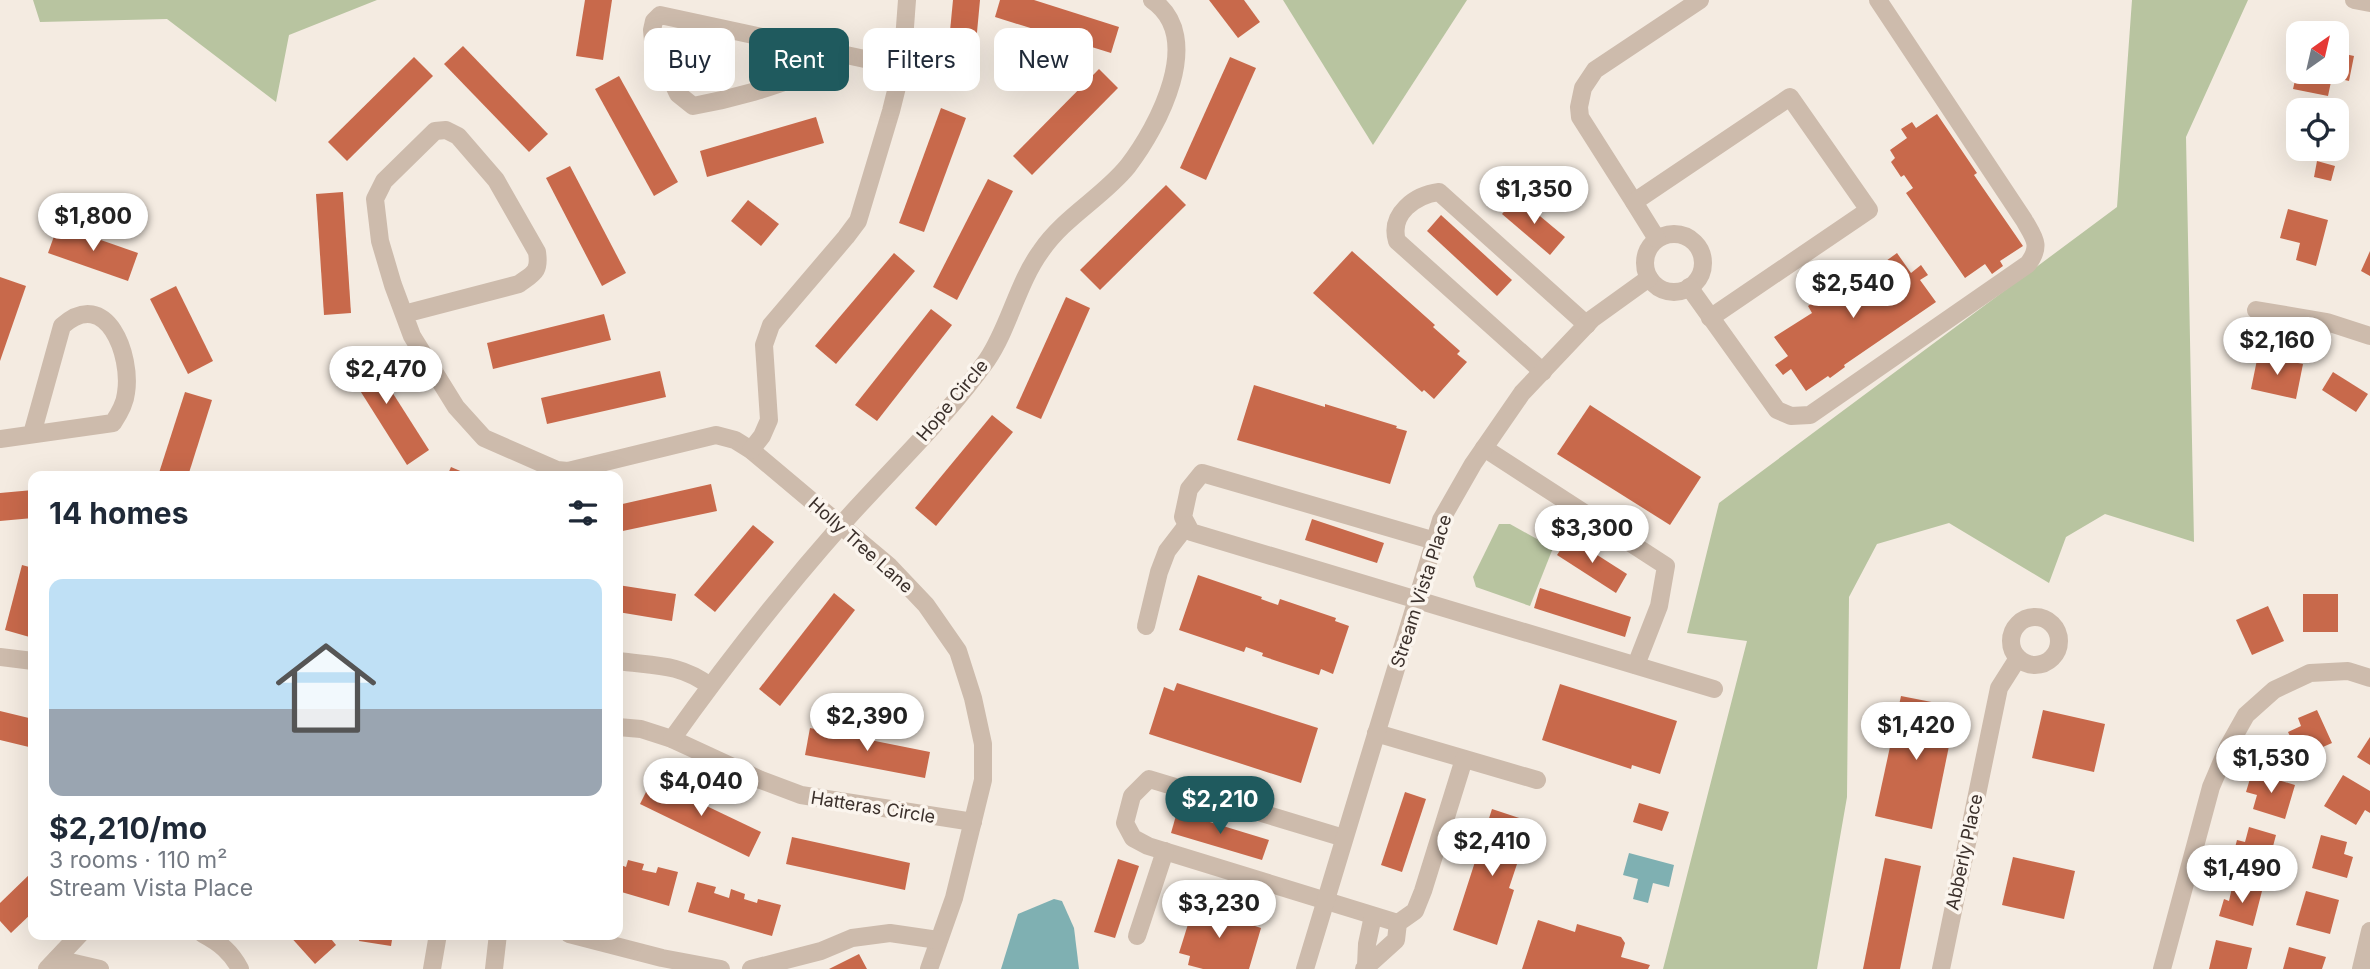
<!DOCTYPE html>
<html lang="en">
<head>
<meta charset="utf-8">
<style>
  body { margin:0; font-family:Inter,sans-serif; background:#f6f6f7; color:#1f2937; height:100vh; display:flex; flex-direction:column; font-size:26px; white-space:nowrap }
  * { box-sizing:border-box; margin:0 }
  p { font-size:23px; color:#747a83 }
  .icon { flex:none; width:38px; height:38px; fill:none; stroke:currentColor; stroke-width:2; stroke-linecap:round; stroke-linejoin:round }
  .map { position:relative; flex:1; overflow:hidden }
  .sheet { position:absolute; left:28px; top:471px; width:595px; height:469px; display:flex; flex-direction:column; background:#fff; border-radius:14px; box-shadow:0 7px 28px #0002 }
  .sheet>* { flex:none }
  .banner { position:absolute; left:644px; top:28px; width:665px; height:63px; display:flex; gap:14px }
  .needle { width:46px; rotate:34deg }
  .fabs { position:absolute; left:2286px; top:21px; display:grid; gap:14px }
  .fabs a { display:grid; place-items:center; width:63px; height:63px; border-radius:14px; background:#fff; box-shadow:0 7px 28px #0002; font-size:35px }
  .price { position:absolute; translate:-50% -60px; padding:0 16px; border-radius:24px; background:#fff; color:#222; font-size:23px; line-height:46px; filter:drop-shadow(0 2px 4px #0008) }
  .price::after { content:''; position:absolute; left:50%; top:42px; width:21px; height:16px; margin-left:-10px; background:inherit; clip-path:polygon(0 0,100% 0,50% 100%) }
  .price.on { background:#1f5a5e; color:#fff }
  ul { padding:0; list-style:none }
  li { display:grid; align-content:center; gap:14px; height:371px; padding:0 21px }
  li span { display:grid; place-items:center; height:217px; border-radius:14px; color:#555 }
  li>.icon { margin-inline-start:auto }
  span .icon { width:126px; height:126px; fill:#fffc; stroke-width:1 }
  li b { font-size:30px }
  h2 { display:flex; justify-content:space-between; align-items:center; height:84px; padding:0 21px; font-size:30px }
  .tag { padding:0 24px; border-radius:14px; background:#fff; box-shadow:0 7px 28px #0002; font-size:24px; line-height:63px }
  .tag.on { background:#1f5a5e; color:#fff }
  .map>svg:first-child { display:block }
  .green { fill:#b8c4a0 }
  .water { fill:#7fb0b2 }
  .building { fill:#c8694b }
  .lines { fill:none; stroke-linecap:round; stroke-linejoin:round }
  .minor { stroke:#cdbbac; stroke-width:18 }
  .labels { text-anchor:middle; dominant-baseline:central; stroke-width:7; stroke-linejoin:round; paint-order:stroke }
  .street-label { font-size:18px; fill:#3b302b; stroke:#fbf5ee }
</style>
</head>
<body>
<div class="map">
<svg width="2370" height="969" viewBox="0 0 2370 969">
  <rect width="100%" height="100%" fill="#f4ebe1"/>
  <!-- green -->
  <g class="green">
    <path d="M33 0H377L289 35 276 102 167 19 40 22Z"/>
    <path d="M1283 0H1467L1373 145Z"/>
    <path d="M2132 0H2248L2186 137 2194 542 2105 514 2066 537 2049 583 1949 523 1877 544 1849 597 1847 797 1817 969H1663L1747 641 1687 633 1719 503 2117 207Z"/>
    <path d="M1499 524H1510L1553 548 1530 606 1476 587 1473 577Z"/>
  </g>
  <!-- water -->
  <g class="water">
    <path d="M1629 853 1674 865 1669 887 1653 883 1648 903 1633 899 1638 879 1623 875Z"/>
    <path d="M1054 899 1062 901 1074 928 1079 969H1001L1018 914Z"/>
  </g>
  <!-- building -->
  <g class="building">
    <path d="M585 0H612L603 60 576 56Z"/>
    <path d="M953 0H980L972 86 945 83Z"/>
    <path d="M1000 0H1034L1119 27 1111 53 995 17Z"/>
    <path d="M1209 0H1244L1260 22 1238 38Z"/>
    <path d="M463 46 548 134 529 152 444 64Z"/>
    <path d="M2336 52 2354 56 2349 81 2332 77 2328 96 2293 89 2297 72H2336Z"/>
    <path d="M414 57 433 76 347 161 328 142Z"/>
    <path d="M1230 57 1256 68 1206 180 1180 168Z"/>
    <path d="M1099 69 1118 88 1032 175 1013 156Z"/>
    <path d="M619 76 678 182 654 196 595 89Z"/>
    <path d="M941 108 966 118 924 232 899 223Z"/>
    <path d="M1937 114 1977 173 1974 175 2023 246 2000 261 2003 266 1992 274 1985 264 1965 278 1906 193 1913 188 1904 175 1901 177 1891 162 1895 158 1890 150 1907 138 1901 129 1912 122 1916 128Z"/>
    <path d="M816 117 824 143 707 177 700 151Z"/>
    <path d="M2317 161 2335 166 2331 181 2314 177Z"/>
    <path d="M570 166 626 273 602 286 546 178Z"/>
    <path d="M988 179 1013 191 957 300 933 287Z"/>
    <path d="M1166 185 1186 205 1100 290 1080 270Z"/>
    <path d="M343 192 351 313 324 315 316 194Z"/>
    <path d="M1517 197 1565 237 1550 255 1502 214Z"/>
    <path d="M748 200 779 224 761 246 731 221Z"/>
    <path d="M2288 209 2328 220 2316 266 2296 260 2300 243 2280 238Z"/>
    <path d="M1441 215 1512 280 1497 296 1427 231Z"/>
    <path d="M58 225 138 253 128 281 48 253Z"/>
    <path d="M1352 251 1435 325 1433 327 1460 351 1457 354 1467 362 1434 399 1424 390 1422 392 1313 293Z"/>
    <path d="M2370 251V276L2361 271Z"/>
    <path d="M894 253 915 271 836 364 815 346Z"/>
    <path d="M1897 253 1911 273 1921 265 1928 275 1920 280 1936 302 1844 365 1845 367 1830 378 1828 376 1806 391 1791 369 1783 375 1775 365 1788 356 1774 337 1812 313 1808 306 1856 272 1861 279Z"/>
    <path d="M0 277 26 286 0 361Z"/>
    <path d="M176 286 213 361 188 374 150 299Z"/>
    <path d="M1066 297 1090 308 1041 419 1016 408Z"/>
    <path d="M931 309 952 325 877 421 855 405Z"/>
    <path d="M604 314 611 340 493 369 487 343Z"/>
    <path d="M364 348 429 450 407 465 342 362Z"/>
    <path d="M2258 355 2303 364 2296 399 2251 389Z"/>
    <path d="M660 371 666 397 547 424 541 398Z"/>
    <path d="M2333 372 2368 394 2356 412 2322 390Z"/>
    <path d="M1254 385 1325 407V404L1397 426 1396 428 1407 431 1390 484 1237 440Z"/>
    <path d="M185 392 212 400 188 476H158Z"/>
    <path d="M1590 405 1701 477 1670 525 1557 454Z"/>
    <path d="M992 415 1013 432 936 526 915 508Z"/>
    <path d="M451 467 472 476H447Z"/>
    <path d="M711 484 717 511 618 532V505Z"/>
    <path d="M33 490V518L0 521V493Z"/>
    <path d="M1312 519 1384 543 1377 563 1305 540Z"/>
    <path d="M753 525 774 542 715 612 694 595Z"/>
    <path d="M1569 537 1627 574 1616 593 1557 555Z"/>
    <path d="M22 565 33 568V638L5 630Z"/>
    <path d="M1198 575 1262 597 1261 599 1278 605 1280 599 1336 618 1335 621 1349 626 1333 674 1321 669 1319 675 1262 656 1263 653 1246 647 1244 652 1179 630Z"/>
    <path d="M618 585 676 594 672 621 618 612Z"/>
    <path d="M1540 588 1631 617 1625 637 1534 608Z"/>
    <path d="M834 593 855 610 780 706 759 689Z"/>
    <rect x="2303" y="594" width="35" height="38"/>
    <path d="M2268 606 2284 641 2252 655 2236 620Z"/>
    <path d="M1177 683 1318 728 1301 783 1149 734 1164 687 1174 691Z"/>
    <path d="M1560 684 1677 721 1660 774 1632 765 1631 769 1542 740Z"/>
    <path d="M1901 696 1957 707 1932 829 1875 816Z"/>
    <path d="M2043 710 2105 724 2094 772 2032 758Z"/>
    <path d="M2317 710 2332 743 2300 757 2288 732 2301 726 2298 718Z"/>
    <path d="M0 711 33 719V748L0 740Z"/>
    <path d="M810 728 930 752 925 778 805 755Z"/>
    <path d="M2370 737V765L2357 757Z"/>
    <path d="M2252 772 2295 785 2285 819 2253 809 2257 795 2246 792Z"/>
    <path d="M2343 775 2370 791V813L2365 810 2356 825 2324 806Z"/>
    <path d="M652 780 761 832 749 857 640 804Z"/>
    <path d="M1405 792 1426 799 1402 872 1381 865Z"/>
    <path d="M1639 803 1669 812 1662 831 1633 822Z"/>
    <path d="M1492 809 1531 822 1509 888 1514 890 1497 945 1453 930Z"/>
    <path d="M1177 812 1269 840 1262 860 1171 833Z"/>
    <path d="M2249 827 2276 835 2267 869 2232 859 2237 840 2245 842Z"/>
    <path d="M2321 835 2347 842 2344 854 2353 857 2347 878 2312 868Z"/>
    <path d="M792 837 910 863 905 890 786 864Z"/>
    <path d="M2013 857 2075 871 2064 919 2002 905Z"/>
    <path d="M1885 858 1921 866 1900 969H1863Z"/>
    <path d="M1118 859 1139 866 1115 938 1094 932Z"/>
    <path d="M628 860 644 864 642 870 656 873 658 867 678 872 669 906 618 891V864L626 867Z"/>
    <path d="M33 871V912L11 933 0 921V903Z"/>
    <path d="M697 882 716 887 714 893 729 898 731 889 745 894 744 899 757 903 758 899 781 905 772 936 688 912Z"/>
    <path d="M2233 883 2262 891 2253 926 2219 916 2224 899 2229 901Z"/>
    <path d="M2306 891 2339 900 2330 934 2296 925Z"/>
    <path d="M1194 905 1238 918 1239 914 1251 918 1249 924 1261 928 1249 969H1203L1188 965 1190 956 1179 953Z"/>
    <path d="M1538 920 1575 932 1577 924 1621 937 1625 943 1621 957 1650 965 1648 969H1522Z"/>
    <path d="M288 934H327L336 945 315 964Z"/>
    <path d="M360 934H393L391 946 359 941Z"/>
    <path d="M2216 940 2252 948 2247 969H2209Z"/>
    <path d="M2289 947 2326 957 2322 969H2283Z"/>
    <path d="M859 954 867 969H829Z"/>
  </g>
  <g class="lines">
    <!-- minor -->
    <g class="minor">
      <path d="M2354 0 2370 3"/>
      <path d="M832 52C825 58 819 65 811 70 783 86 726 100 693 106L678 94 653 41 652 30 654 21 660 15 902 67"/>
      <path d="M1634 202 1580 117 1579 107 1583 88 1595 70 1700 0"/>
      <circle cx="1674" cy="263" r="29"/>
      <path d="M1657 239 1634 202 1790 97 1869 210 1710 318"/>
      <path d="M1689 287 1777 410 1791 416 1810 415 2028 264C2042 245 2034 238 2024 220L1878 0"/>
      <path d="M2256 310 2327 322 2370 336"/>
      <path d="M404 314 519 284C534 273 540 272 537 252L496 180 458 136 446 130 435 131 384 181 375 199 380 241 393 285 412 336 456 407 484 438 557 470 568 471 716 435 735 440 751 450 889 566 926 605 958 651 973 698 983 744V780L954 898 929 969"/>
      <path d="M1543 372 1397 241C1389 214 1415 195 1439 192L1587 325"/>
      <path d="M0 439 113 423C119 414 125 404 126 393 132 356 107 286 62 326L32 434"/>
      <path d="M1484 448 1666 566 1659 606 1636 665"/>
      <path d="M751 450 762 436 769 420 764 345 771 325 846 237 858 221 891 111 902 67 907 0"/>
      <path d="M1435 541 1202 473 1189 489 1183 517 1191 532 1714 689"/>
      <circle cx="2035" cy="641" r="24"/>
      <path d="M1146 626 1159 572 1167 551 1187 525"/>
      <path d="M0 657 33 661"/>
      <path d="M618 661C654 666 679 663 710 686"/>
      <path d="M618 727 641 729 672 739 761 780 801 795 973 822"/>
      <path d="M1376 733 1537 780"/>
      <path d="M672 739C724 666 783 591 843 523 891 469 945 419 987 360 1009 328 1017 284 1041 251 1064 217 1103 197 1128 166 1158 127 1206 37 1152 0"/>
      <path d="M1344 838 1149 779 1132 796 1125 823 1133 838 1148 846 1398 923"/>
      <path d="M203 934C220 943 231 952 240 969"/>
      <path d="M569 934 662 958 721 969"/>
      <path d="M1137 936 1165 851"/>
      <path d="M57 959 100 969"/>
      <path d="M1366 966 1367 944 1373 916"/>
      <path d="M47 969 80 934"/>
      <path d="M432 969 438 934"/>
      <path d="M494 969 498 934"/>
      <path d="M751 969 821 951 852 938 890 933 938 940"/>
      <path d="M1305 969 1441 520 1473 464 1522 393 1592 319 1649 278"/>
      <path d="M1364 969 1396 940 1398 923 1415 911 1423 891 1464 759"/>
      <path d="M1941 969 1999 688 2018 658"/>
      <path d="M2162 969 2211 787 2228 747 2246 715 2274 690 2310 673 2348 671 2370 678"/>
      <path d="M2361 969 2370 931"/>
    </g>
  </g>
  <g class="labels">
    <!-- street labels -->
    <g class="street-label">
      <text transform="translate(952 400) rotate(-50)">Hope Circle</text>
      <text transform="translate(861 545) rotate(42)">Holly Tree Lane</text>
      <text transform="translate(1421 591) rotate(-72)">Stream Vista Place</text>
      <text transform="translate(873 807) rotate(9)">Hatteras Circle</text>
      <text transform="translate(1964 852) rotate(-78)">Abberly Place</text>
    </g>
  </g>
</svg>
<div class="fabs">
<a><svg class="needle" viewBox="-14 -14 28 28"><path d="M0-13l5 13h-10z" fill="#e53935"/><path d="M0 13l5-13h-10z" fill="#747a83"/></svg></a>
<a><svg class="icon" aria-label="locate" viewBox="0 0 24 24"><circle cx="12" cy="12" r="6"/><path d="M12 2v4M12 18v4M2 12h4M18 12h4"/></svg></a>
</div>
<b class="price" style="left:1534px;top:226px">$1,350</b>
<b class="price" style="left:93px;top:253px">$1,800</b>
<b class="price" style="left:1853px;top:320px">$2,540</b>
<b class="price" style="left:2277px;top:377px">$2,160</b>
<b class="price" style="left:386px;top:406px">$2,470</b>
<b class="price" style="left:1592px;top:565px">$3,300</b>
<b class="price" style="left:867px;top:753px">$2,390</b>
<b class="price" style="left:1916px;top:762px">$1,420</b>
<b class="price" style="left:2271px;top:795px">$1,530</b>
<b class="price" style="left:701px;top:818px">$4,040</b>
<b class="price on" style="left:1220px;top:836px">$2,210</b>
<b class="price" style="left:1492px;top:878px">$2,410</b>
<b class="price" style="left:2242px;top:905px">$1,490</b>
<b class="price" style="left:1219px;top:940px">$3,230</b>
<div class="banner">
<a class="tag">Buy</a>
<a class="tag on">Rent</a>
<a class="tag">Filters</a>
<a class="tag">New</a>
</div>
<section class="sheet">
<h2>14 homes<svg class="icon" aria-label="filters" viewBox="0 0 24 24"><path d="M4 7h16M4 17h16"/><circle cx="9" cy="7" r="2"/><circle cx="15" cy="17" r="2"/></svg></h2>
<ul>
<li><span style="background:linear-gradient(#bfe0f5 60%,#9aa5b1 0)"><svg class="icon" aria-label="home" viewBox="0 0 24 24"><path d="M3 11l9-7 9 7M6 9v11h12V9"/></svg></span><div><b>$2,210/mo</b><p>3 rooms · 110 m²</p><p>Stream Vista Place</p></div></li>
</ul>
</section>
</div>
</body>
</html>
